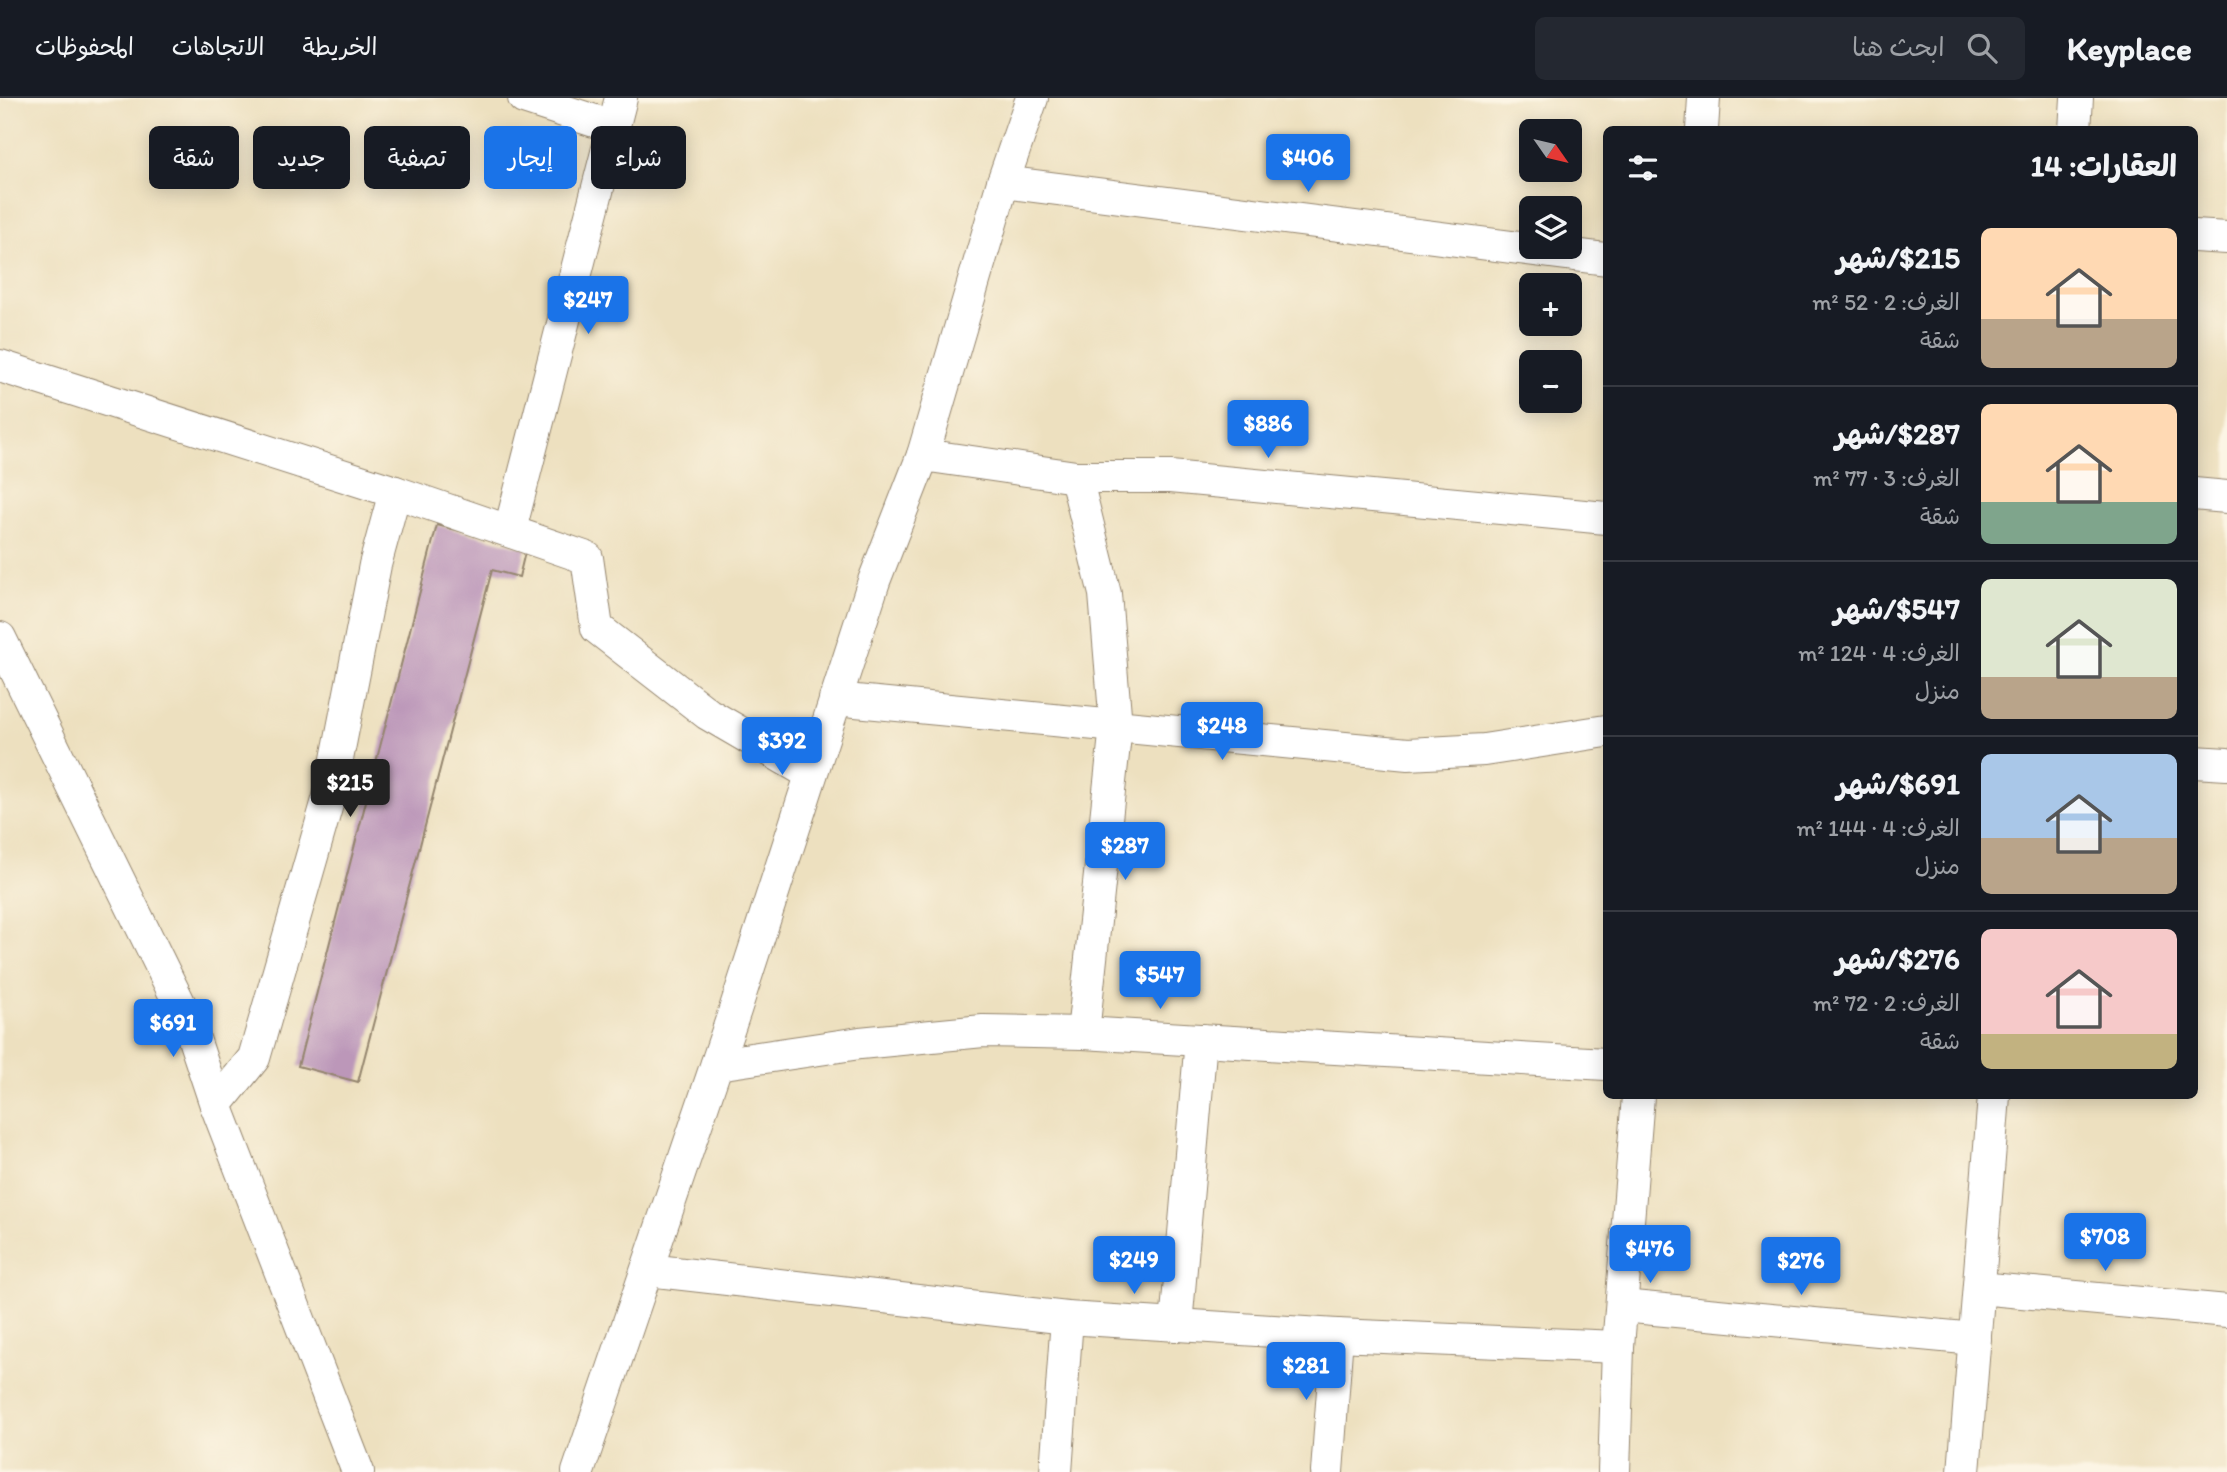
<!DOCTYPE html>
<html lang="ar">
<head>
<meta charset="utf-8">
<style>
  body { margin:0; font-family:Itim,"Playpen Sans Arabic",sans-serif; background:#242831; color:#f1f3f6; direction:rtl; height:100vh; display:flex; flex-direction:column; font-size:26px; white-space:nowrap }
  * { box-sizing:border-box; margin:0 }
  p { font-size:23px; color:#9ea1a6 }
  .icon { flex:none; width:38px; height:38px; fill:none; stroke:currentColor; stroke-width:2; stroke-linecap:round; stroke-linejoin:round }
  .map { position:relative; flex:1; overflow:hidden; direction:ltr }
  .sheet { position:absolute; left:1603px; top:28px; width:595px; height:973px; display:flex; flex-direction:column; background:#171b24; border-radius:10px; box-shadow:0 4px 18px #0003; direction:rtl }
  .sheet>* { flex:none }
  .guide { position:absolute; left:21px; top:28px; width:665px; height:63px; direction:rtl; display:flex; gap:14px }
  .needle { width:46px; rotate:124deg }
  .buttons { position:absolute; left:1519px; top:21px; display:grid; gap:14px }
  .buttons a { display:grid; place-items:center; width:63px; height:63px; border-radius:10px; background:#171b24; box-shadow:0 4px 18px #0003; font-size:35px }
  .price { position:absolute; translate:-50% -60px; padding:0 16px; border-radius:7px; background:#1a73e8; color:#fff; font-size:23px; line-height:46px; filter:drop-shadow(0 2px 4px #0008) }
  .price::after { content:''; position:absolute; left:50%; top:42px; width:21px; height:16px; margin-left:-10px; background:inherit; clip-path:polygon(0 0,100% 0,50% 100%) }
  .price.selected { background:#222; color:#fff }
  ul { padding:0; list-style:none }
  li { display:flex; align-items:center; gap:21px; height:175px; padding:0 21px }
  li+li { border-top:2px solid #363941 }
  li span { display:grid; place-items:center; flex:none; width:196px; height:140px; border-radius:10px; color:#555 }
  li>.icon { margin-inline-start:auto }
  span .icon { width:84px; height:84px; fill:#fffc; stroke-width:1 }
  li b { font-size:30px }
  h2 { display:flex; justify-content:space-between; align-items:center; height:84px; padding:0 21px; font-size:30px }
  .tag { padding:0 24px; border-radius:10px; background:#171b24; box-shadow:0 4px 18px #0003; font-size:24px; line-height:63px }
  .tag.selected { background:#1a73e8; color:#fff }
  header { display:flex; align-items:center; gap:42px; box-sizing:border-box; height:98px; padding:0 35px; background:#171b24; border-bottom:2px solid #363941 }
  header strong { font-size:33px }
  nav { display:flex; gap:38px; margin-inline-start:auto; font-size:24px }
  .search { width:490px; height:63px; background:#242831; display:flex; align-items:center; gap:18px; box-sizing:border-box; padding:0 24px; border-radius:10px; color:#9ea1a6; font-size:26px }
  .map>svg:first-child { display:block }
  .building { fill:#bc97b9 }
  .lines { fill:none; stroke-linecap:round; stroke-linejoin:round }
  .street-casing { stroke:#94856e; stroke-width:34 }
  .street { stroke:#fff; stroke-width:32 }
</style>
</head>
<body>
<header>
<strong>Keyplace</strong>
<div class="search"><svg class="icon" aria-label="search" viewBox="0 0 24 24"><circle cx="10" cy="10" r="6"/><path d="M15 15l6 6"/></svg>ابحث هنا</div>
<nav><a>الخريطة</a><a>الاتجاهات</a><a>المحفوظات</a></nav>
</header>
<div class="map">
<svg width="2227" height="1374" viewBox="0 0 2227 1374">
  <rect width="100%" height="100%" fill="#fcf5e5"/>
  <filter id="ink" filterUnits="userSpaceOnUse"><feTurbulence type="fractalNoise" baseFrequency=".0143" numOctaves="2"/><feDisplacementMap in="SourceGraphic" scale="14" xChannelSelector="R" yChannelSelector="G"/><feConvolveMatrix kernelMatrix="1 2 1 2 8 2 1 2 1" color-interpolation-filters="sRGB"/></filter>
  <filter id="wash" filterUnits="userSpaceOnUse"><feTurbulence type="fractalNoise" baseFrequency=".00686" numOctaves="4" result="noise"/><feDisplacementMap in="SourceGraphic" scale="28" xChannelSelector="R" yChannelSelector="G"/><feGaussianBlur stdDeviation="1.57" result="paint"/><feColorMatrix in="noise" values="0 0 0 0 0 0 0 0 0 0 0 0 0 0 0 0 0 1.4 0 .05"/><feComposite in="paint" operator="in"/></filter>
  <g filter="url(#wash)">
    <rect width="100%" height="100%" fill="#ede0bf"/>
    <g id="blocks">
      <!-- building -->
      <path class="building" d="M437 427 526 450 519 479 492 472 358 984 298 968Z"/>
    </g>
  </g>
  <g filter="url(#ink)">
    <use href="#blocks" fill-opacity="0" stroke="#94856e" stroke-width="2"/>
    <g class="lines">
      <!-- street casing -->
      <g class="street-casing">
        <g id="street">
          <path d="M524 0 613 29"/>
          <path d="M1702 32 1704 0"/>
          <path d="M2075 32 2077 0"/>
          <path d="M1003 84 1606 161"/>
          <path d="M2194 138 2227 140"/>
          <path d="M0 268 395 394 587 460 597 530 708 616 811 676"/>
          <path d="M923 357 1076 379H1170L1606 420"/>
          <path d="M1076 379 1105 496 1116 628 1083 935"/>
          <path d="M2194 396 2227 399"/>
          <path d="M510 432 621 0"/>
          <path d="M0 540 188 923 216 1007 358 1374"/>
          <path d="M835 601 1408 656 1484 652 1606 633"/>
          <path d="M2194 664 2227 666"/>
          <path d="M717 966 860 945 983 933 1083 935 1606 966"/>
          <path d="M216 1007 254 960 331 692 375 467 395 394"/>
          <path d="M648 1172 1067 1220 1337 1237 1618 1249"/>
          <path d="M1979 1190 2227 1213"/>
          <path d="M1622 1208 1975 1241"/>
          <path d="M1176 1227 1201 942"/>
          <path d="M578 1374 735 912 874 483 923 357 1003 84 1032 0"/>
          <path d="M1056 1374 1067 1220"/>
          <path d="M1327 1374 1337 1237"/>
          <path d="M1614 1374 1618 1249 1638 998"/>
          <path d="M1964 1374 1994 998"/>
        </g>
      </g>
      <!-- street -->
      <use href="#street" class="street"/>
    </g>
  </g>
</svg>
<div class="buttons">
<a><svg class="needle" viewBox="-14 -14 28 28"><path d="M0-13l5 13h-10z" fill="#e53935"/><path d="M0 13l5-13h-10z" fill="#9ea1a6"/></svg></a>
<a><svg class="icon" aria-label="layers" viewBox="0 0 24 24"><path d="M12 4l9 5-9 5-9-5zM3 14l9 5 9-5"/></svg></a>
<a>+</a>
<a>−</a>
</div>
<b class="price" style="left:1308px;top:96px">$406</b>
<b class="price" style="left:588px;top:238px">$247</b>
<b class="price" style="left:1268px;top:362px">$886</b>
<b class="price" style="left:1222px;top:664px">$248</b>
<b class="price" style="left:782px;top:679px">$392</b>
<b class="price selected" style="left:350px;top:721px">$215</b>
<b class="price" style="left:1125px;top:784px">$287</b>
<b class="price" style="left:1160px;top:913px">$547</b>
<b class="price" style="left:173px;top:961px">$691</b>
<b class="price" style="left:2105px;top:1175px">$708</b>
<b class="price" style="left:1650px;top:1187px">$476</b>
<b class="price" style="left:1134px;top:1198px">$249</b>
<b class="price" style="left:1801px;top:1199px">$276</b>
<b class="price" style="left:1306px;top:1304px">$281</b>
<div class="guide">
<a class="tag">شراء</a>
<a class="tag selected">إيجار</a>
<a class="tag">تصفية</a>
<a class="tag">جديد</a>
<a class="tag">شقة</a>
</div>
<section class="sheet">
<h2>العقارات: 14<svg class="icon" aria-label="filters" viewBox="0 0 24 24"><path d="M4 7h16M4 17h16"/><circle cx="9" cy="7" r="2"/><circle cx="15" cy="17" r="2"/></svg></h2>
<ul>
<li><span style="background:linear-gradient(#ffd9b3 65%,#b9a48a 0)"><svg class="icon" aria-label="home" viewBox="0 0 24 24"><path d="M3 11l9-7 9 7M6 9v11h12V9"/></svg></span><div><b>$215/شهر</b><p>الغرف: 2 · 52 m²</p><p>شقة</p></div></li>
<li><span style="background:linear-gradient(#ffd9b3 70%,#7fa58c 0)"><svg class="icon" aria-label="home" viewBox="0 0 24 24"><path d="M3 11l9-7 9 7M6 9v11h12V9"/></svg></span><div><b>$287/شهر</b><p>الغرف: 3 · 77 m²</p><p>شقة</p></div></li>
<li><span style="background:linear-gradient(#dfe7d0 70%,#b9a48a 0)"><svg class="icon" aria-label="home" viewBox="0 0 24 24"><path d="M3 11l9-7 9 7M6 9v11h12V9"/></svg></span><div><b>$547/شهر</b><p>الغرف: 4 · 124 m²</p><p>منزل</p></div></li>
<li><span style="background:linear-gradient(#a9c7e8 60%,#b9a48a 0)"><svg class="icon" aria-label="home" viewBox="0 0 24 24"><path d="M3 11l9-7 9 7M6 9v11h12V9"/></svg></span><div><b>$691/شهر</b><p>الغرف: 4 · 144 m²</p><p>منزل</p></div></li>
<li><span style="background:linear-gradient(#f6c9c9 75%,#c2b280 0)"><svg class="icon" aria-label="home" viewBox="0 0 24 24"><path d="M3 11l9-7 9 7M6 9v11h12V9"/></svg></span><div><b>$276/شهر</b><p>الغرف: 2 · 72 m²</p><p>شقة</p></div></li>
</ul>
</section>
</div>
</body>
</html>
